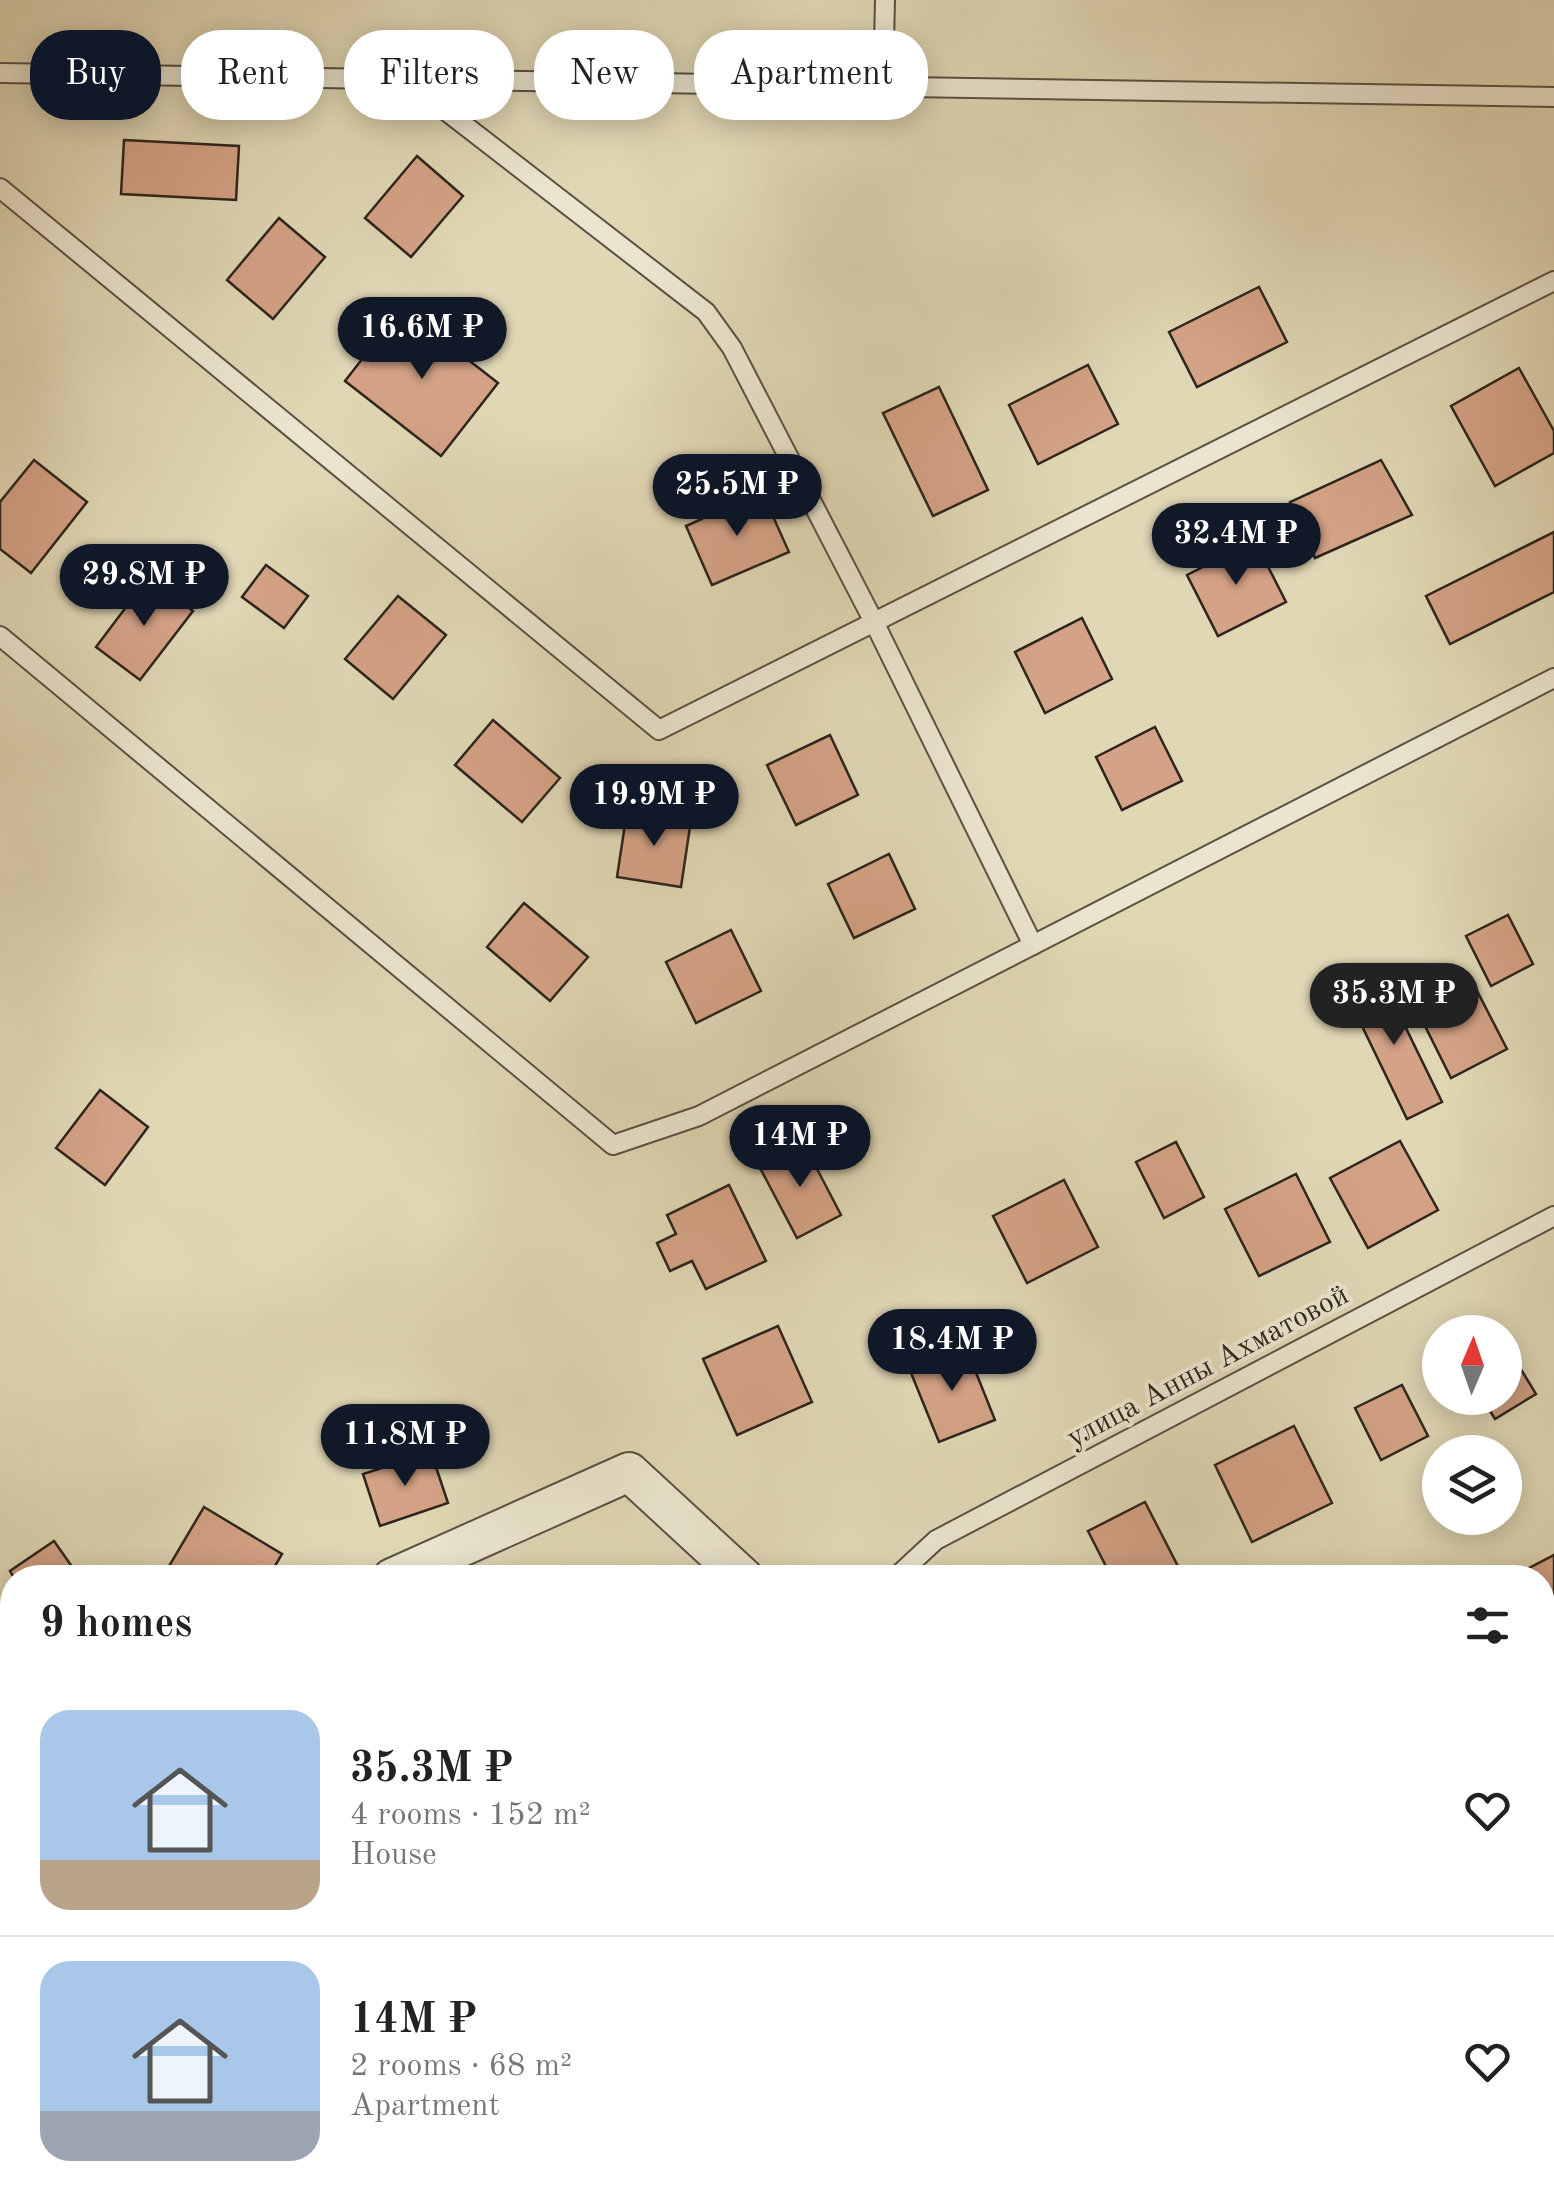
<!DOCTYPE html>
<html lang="en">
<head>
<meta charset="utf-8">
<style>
  body { margin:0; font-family:"Old Standard TT",serif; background:#f2f2f2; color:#222; height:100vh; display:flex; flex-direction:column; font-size:38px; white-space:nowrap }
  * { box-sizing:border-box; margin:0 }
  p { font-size:32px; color:#767676 }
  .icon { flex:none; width:55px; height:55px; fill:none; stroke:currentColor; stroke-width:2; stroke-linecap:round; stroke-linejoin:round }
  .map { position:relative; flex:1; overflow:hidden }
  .panel { position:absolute; left:0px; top:1565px; width:1555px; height:640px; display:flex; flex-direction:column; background:#fff; border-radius:40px 40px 0 0; box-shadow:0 5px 25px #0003 }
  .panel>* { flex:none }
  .hud { position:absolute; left:30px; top:30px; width:1000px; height:90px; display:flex; gap:20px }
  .needle { width:65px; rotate:2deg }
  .buttons { position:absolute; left:1422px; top:1315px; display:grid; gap:20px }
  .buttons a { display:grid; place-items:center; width:100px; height:100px; border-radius:50%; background:#fff; box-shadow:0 5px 25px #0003; font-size:50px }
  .price { position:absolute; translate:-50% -85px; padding:0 22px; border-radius:35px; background:#111827; color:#fff; font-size:32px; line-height:65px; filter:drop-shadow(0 2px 5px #0008) }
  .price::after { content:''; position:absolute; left:50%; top:60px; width:30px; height:22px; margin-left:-15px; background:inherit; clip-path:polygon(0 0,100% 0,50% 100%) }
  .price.current { background:#222; color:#fff }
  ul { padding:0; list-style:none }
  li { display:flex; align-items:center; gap:30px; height:250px; padding:0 40px }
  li+li { border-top:2px solid #e0e0e0 }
  li span { display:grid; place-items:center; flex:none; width:280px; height:200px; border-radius:30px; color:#555 }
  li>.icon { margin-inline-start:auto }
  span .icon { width:120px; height:120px; fill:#fffc; stroke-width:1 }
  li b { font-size:42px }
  h2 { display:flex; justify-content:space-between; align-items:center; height:120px; padding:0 40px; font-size:42px }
  .chip { padding:0 35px; border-radius:40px; background:#fff; box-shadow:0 5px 25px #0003; font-size:35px; line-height:90px }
  .chip.current { background:#111827; color:#fff }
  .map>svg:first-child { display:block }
  .green { fill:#adbf91; stroke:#6e7256; stroke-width:2.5 }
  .building { fill:#d4a286; stroke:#2e251c; stroke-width:2.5 }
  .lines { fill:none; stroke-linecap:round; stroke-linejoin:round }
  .service-casing { stroke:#5a5242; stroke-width:22 }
  .minor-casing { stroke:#5a5242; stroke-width:42 }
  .path { stroke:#2e251c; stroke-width:6; stroke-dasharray:8 5; stroke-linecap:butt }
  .service { stroke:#ebe5cf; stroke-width:18 }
  .minor { stroke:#ebe5cf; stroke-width:38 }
  .labels { text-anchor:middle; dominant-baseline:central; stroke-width:8; stroke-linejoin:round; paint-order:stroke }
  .street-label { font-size:30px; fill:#2e251c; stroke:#ebe5cf }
</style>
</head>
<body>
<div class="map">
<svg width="1554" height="2205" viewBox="0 0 1554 2205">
  <rect width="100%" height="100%" fill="#e0d7b5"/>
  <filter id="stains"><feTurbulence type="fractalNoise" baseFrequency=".002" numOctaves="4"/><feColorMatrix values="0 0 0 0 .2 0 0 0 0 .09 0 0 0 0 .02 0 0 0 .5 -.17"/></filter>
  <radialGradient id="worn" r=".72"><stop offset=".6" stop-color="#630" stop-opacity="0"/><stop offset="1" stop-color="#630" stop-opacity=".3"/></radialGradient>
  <!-- green -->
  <path class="green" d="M1082 2193H1274L1285 2205H1105Z"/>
  <!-- building -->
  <g class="building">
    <path d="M124 140 239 146 236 200 121 194Z"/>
    <path d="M417 156 463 196 411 257 365 218Z"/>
    <path d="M279 218 325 257 273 319 227 280Z"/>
    <path d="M1259 287 1287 342 1197 387 1169 332Z"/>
    <path d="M402 308 498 383 441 456 345 381Z"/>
    <path d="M1088 365 1118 424 1038 464 1009 405Z"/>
    <path d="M1519 368 1554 431V453L1495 486 1451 406Z"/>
    <path d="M939 387 988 490 933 516 883 413Z"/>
    <path d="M34 460 87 502 31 573 0 549V502Z"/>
    <path d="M1381 460 1412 515 1315 558 1290 502Z"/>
    <path d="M762 492 789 552 712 585 686 526Z"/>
    <path d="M1554 532V592L1450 644 1426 596Z"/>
    <path d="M1255 541 1286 602 1218 636 1187 575Z"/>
    <path d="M266 565 308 596 284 628 242 597Z"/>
    <path d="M148 578 193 611 140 680 96 647Z"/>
    <path d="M398 596 446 635 393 699 345 659Z"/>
    <path d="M1082 618 1112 679 1045 713 1015 652Z"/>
    <path d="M493 720 560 778 522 822 455 765Z"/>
    <path d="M1155 727 1182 781 1122 810 1096 757Z"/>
    <path d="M830 735 858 795 796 825 767 765Z"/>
    <path d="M627 811 691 820 681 887 617 877Z"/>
    <path d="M889 854 915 909 854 938 828 884Z"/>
    <path d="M524 903 588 957 550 1001 487 947Z"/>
    <path d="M1508 915 1533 964 1491 986 1466 936Z"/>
    <path d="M731 930 761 991 696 1023 666 962Z"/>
    <path d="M1381 977 1442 1102 1407 1119 1346 993Z"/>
    <path d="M1472 981 1507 1049 1451 1078 1417 1010Z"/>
    <path d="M100 1090 148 1127 105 1185 56 1148Z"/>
    <path d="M1400 1141 1438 1210 1368 1248 1330 1178Z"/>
    <path d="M803 1142 841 1215 797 1238 759 1166Z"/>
    <path d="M1176 1142 1204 1197 1164 1218 1136 1162Z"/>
    <path d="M1296 1174 1330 1242 1259 1276 1225 1209Z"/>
    <path d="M1064 1180 1098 1247 1027 1283 993 1216Z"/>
    <path d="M729 1185 766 1261 706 1289 692 1261 670 1271 657 1243 676 1234 667 1215Z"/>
    <path d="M778 1326 812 1402 737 1435 703 1359Z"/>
    <path d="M1505 1343 1536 1394 1495 1419 1482 1398H1505Z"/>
    <path d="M965 1345 995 1420 939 1442 909 1368Z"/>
    <path d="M1402 1385 1428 1436 1381 1460 1355 1408Z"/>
    <path d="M1294 1426 1332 1503 1252 1542 1215 1465Z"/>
    <path d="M431 1452 448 1503 380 1526 363 1474Z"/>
    <path d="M1145 1502 1184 1578H1112L1088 1531Z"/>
    <path d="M204 1507 282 1554 268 1578H162Z"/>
    <path d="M54 1541 80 1578H14L10 1571Z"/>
    <path d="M1554 1555V1622L1542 1628V1578H1510Z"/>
    <path d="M440 2192H498L499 2205H441Z"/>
  </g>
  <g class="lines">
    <!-- service casing -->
    <g class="service-casing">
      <g id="service">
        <path d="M0 73 1554 97"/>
        <path d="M406 80 706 312 732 348 874 622 1033 945"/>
        <path d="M883 87 885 0"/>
        <path d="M0 188 659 730 1554 281"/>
        <path d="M0 636 613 1145 699 1116 1554 678"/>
        <path d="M895 1578 936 1540 1554 1216"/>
        <path d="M1542 1695 1554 1689"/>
        <path d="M1542 1736 1554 1758"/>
      </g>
    </g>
    <!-- minor casing -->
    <g class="minor-casing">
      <g id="minor">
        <path d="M392 1578 629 1472 744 1578"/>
        <path d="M0 1789 12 1783"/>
        <path d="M66 2192 69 2205"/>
        <path d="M581 2192V2205"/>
        <path d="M1038 2192 1061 2205"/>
      </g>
    </g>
    <!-- path -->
    <path class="path" d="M1377 2192 1389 2205"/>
    <!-- service -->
    <use href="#service" class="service"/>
    <!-- minor -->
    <use href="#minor" class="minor"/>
  </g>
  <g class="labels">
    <!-- street labels -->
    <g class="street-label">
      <text transform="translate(1208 1367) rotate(-28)">улица Анны Ахматовой</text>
    </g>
  </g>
  <rect width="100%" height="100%" filter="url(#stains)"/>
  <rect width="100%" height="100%" fill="url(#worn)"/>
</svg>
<div class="buttons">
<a><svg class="needle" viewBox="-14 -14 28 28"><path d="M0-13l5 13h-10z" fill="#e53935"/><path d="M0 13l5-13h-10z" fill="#767676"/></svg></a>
<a><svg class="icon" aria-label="layers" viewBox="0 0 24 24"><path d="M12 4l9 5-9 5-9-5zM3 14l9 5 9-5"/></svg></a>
</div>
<b class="price" style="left:422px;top:382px">16.6M ₽</b>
<b class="price" style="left:737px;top:539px">25.5M ₽</b>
<b class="price" style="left:1236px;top:588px">32.4M ₽</b>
<b class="price" style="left:144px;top:629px">29.8M ₽</b>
<b class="price" style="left:654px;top:849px">19.9M ₽</b>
<b class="price current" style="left:1394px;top:1048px">35.3M ₽</b>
<b class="price" style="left:800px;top:1190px">14M ₽</b>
<b class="price" style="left:952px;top:1394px">18.4M ₽</b>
<b class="price" style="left:405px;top:1489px">11.8M ₽</b>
<div class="hud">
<a class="chip current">Buy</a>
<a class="chip">Rent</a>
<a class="chip">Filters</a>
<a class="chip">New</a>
<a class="chip">Apartment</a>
</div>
<section class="panel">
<h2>9 homes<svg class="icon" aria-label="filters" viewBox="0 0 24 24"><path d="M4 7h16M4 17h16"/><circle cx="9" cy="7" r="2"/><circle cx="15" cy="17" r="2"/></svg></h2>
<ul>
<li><span style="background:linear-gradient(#a9c7e8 75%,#b9a48a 0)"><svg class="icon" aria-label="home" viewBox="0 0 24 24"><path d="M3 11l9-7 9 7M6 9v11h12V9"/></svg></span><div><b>35.3M ₽</b><p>4 rooms · 152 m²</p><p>House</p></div><svg class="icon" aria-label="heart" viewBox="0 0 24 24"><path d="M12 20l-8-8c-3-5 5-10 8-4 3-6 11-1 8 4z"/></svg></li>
<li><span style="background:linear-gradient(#a9c7e8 75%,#9aa5b1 0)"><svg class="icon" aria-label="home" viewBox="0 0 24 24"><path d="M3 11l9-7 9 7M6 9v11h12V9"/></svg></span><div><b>14M ₽</b><p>2 rooms · 68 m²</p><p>Apartment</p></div><svg class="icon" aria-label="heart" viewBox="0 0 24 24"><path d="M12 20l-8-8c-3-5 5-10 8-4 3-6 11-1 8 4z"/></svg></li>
</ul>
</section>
</div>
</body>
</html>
